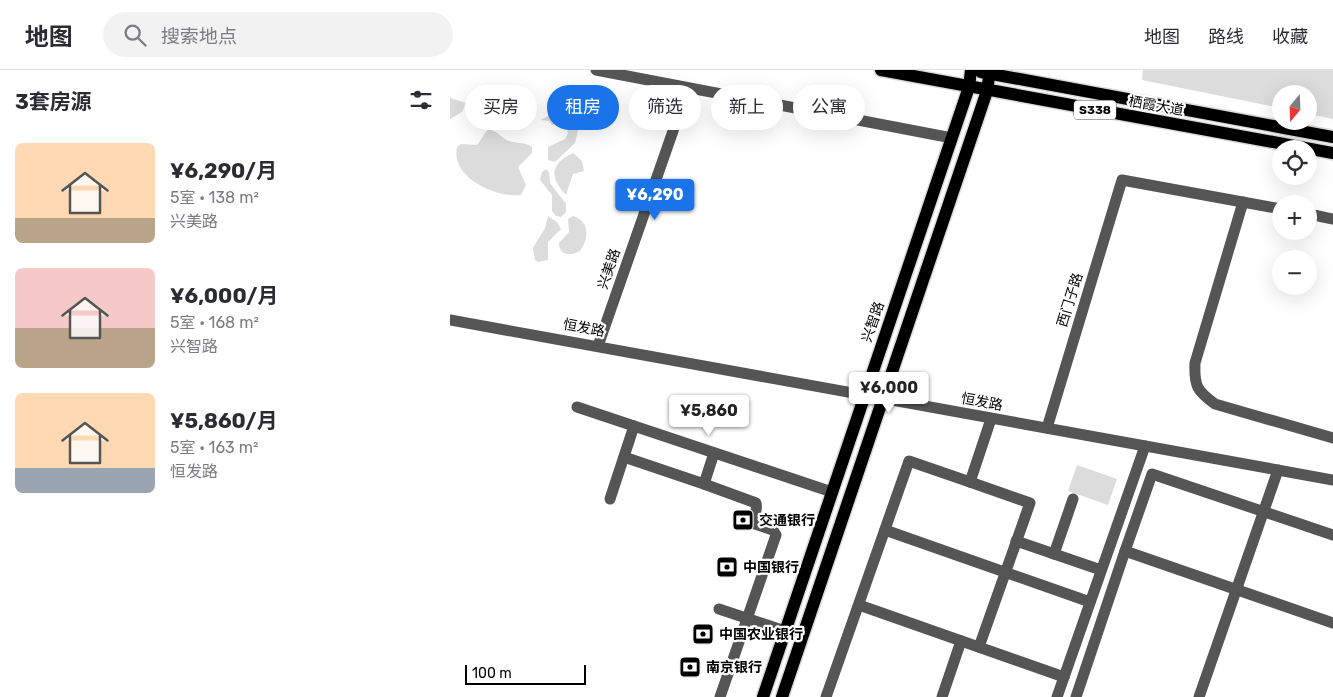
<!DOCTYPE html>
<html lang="zh">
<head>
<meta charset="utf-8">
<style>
  body { margin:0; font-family:Rubik,"Noto Sans SC",sans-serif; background:#f2f2f3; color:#2b2b33; height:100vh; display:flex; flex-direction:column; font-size:19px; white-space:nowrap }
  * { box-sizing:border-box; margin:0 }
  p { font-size:16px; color:#7c7c81 }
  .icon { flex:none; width:28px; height:28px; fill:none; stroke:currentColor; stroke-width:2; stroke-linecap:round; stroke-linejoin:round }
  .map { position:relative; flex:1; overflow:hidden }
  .sheet { display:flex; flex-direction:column; background:#fff; width:450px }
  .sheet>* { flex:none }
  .hud { position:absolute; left:15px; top:15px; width:475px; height:45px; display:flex; gap:10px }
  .needle { width:32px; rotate:199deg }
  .tools { position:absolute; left:822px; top:15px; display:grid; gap:10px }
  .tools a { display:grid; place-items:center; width:45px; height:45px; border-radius:50%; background:#fff; box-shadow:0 5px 20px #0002; font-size:25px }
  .scale { position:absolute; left:15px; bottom:12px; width:121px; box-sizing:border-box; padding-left:5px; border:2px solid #000; border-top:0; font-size:14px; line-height:18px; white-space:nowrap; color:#000; -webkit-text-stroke:4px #fff; paint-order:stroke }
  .price { position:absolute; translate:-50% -42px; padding:0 11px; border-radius:5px; background:#fff; color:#222; font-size:16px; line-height:32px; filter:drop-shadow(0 1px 2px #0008) }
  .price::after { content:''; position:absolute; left:50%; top:30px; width:15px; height:11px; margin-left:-8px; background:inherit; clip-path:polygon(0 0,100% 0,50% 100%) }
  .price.current { background:#1a73e8; color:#fff }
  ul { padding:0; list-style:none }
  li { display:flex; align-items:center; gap:15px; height:125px; padding:0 15px }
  li span { display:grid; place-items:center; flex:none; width:140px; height:100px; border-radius:8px; color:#555 }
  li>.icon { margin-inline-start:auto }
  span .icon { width:60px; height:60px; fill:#fffc; stroke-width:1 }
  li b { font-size:21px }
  h2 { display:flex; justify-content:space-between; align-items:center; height:60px; padding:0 15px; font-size:21px }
  .tag { padding:0 18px; border-radius:22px; background:#fff; box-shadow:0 5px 20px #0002; font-size:18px; line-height:45px }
  .tag.current { background:#1a73e8; color:#fff }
  header { display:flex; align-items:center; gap:30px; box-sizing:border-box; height:70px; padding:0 25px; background:#fff; border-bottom:1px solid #e1e1e2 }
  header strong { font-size:24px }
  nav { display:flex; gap:28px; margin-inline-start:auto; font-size:18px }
  .search { width:350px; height:45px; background:#f2f2f3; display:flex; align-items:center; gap:12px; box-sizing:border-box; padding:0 18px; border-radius:28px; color:#7c7c81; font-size:19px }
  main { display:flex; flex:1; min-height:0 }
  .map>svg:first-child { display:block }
  .green { fill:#dcdcdc }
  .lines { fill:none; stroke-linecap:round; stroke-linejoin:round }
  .major-casing { stroke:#dbdbdb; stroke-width:15 }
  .minor { stroke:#555; stroke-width:11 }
  .major { stroke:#000; stroke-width:12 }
  .labels { text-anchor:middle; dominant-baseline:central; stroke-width:4.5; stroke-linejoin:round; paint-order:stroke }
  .shield { fill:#fff; stroke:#4c4c4c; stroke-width:1 }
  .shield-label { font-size:12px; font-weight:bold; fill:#000 }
  .street-label { font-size:14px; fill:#000; stroke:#fff }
  .poi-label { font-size:14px; font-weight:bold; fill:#000; stroke:#fff; text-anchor:start }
</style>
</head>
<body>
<header>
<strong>地图</strong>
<div class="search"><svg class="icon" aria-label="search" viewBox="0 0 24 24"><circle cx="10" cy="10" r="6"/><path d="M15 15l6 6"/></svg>搜索地点</div>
<nav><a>地图</a><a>路线</a><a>收藏</a></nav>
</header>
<main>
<section class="sheet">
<h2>3套房源<svg class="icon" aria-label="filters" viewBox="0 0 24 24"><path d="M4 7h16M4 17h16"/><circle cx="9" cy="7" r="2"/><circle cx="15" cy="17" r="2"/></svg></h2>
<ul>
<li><span style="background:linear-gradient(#ffd9b3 75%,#b9a48a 0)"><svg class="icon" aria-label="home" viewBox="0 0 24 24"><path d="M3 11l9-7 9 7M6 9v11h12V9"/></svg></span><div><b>¥6,290/月</b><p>5室 · 138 m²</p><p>兴美路</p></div></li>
<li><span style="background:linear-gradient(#f6c9c9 60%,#b9a48a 0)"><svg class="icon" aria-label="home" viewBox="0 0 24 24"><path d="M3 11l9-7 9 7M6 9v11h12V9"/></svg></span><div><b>¥6,000/月</b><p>5室 · 168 m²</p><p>兴智路</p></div></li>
<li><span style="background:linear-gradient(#ffd9b3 75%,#9aa5b1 0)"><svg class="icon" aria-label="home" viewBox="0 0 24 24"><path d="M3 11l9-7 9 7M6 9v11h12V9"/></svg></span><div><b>¥5,860/月</b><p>5室 · 163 m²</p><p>恒发路</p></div></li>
</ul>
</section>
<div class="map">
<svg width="883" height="627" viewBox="0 0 883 627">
  <rect width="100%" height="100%" fill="#fff"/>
  <!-- green -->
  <g class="green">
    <path d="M693 0H883V49L859 44V24H831V38L692 10Z"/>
    <path d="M0 28 16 33 12 42 0 49Z"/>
    <path d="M98 46 117 49 128 60 125 73 105 92 98 90V77L115 69 118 63 116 57 112 53 102 55 99 51 90 50Z"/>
    <path d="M38 59C47 60 51 68 59 71 67 74 74 71 82 77V83L68 97 76 115 71 125C47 128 0 108 7 77L11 74 27 75Z"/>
    <path d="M123 83 132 91 134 101 123 104 116 125C100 108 99 94 123 83Z"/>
    <path d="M96 99 99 102 100 113 116 134V142L111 147 106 146 102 141V125L90 110 92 102Z"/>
    <path d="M98 146 107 152 111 159 98 172V190L88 192 85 190 83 178 95 158Z"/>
    <path d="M123 146C140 151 139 169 130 181 121 186 109 186 109 173L119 162 118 149Z"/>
    <path d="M627 395 667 409 658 435 618 421Z"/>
  </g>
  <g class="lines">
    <!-- major casing -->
    <g class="major-casing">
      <g id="major">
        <path d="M431 0 883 83"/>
        <path d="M531 2 883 67"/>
        <path d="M313 627 519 17 521 0"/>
        <path d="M332 627 537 21 540 0"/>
      </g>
    </g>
    <!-- minor -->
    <g class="minor">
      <path d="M146 0 502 68"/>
      <path d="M793 132 745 293C744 316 747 321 765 334L883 368"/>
      <path d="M859 144 883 149"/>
      <path d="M0 250 883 410"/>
      <path d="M148 276 238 18"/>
      <path d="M127 337 382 422"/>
      <path d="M597 358 672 110 831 139"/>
      <path d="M264 383 254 414 306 433C308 441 303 446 305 454L323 460 326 465 270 627"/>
      <path d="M174 387 254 414"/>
      <path d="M520 412 580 433 529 577"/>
      <path d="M160 429 184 356"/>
      <path d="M435 460 640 532"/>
      <path d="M566 471 651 500"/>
      <path d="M675 481 702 404 883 465"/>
      <path d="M604 484 623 429"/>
      <path d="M409 535 614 607"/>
      <path d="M269 539 335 561"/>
      <path d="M376 627 459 391 520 412 541 349"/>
      <path d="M492 627 511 571"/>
      <path d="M607 627 695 376"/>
      <path d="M626 627 675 481 883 553"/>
      <path d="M749 627 828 400"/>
    </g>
    <!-- major -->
    <use href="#major" class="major"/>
  </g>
  <!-- icons -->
  <defs>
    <g id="bank-square" transform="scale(1.125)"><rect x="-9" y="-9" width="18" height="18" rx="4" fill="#000" stroke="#fff"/><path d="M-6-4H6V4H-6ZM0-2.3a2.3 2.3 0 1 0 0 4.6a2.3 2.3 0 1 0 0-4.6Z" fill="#fff"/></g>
  </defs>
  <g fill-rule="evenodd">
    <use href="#bank-square" x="293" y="450"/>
    <use href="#bank-square" x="277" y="497"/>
    <use href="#bank-square" x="253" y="564"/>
    <use href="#bank-square" x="240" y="597"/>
  </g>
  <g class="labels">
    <!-- shield labels -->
    <rect class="shield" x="624" y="30.5" width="42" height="19" rx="4"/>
    <g class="shield-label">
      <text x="645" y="40">S338</text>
    </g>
    <!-- street labels -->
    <g class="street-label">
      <text transform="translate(706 36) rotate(10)">栖霞大道</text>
      <text transform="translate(159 199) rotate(-71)">兴美路</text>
      <text transform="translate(620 230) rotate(-73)">西门子路</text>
      <text transform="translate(423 252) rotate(-71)">兴智路</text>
      <text transform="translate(134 258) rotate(10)">恒发路</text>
      <text transform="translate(532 332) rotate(10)">恒发路</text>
    </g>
    <!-- poi labels -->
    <g class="poi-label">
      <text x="309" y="450">交通银行</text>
      <text x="293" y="497">中国银行</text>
      <text x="269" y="564">中国农业银行</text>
      <text x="256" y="597">南京银行</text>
    </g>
  </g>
</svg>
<div class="tools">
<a><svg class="needle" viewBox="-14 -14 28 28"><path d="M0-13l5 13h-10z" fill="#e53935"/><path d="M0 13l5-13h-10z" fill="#7c7c81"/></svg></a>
<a><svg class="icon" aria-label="locate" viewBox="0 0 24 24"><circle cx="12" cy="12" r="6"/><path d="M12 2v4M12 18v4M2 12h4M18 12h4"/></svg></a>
<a>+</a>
<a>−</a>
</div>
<div class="scale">100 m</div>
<b class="price current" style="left:205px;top:151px">¥6,290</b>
<b class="price" style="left:439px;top:344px">¥6,000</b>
<b class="price" style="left:259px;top:367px">¥5,860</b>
<div class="hud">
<a class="tag">买房</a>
<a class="tag current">租房</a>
<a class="tag">筛选</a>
<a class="tag">新上</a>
<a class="tag">公寓</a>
</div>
</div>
</main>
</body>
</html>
